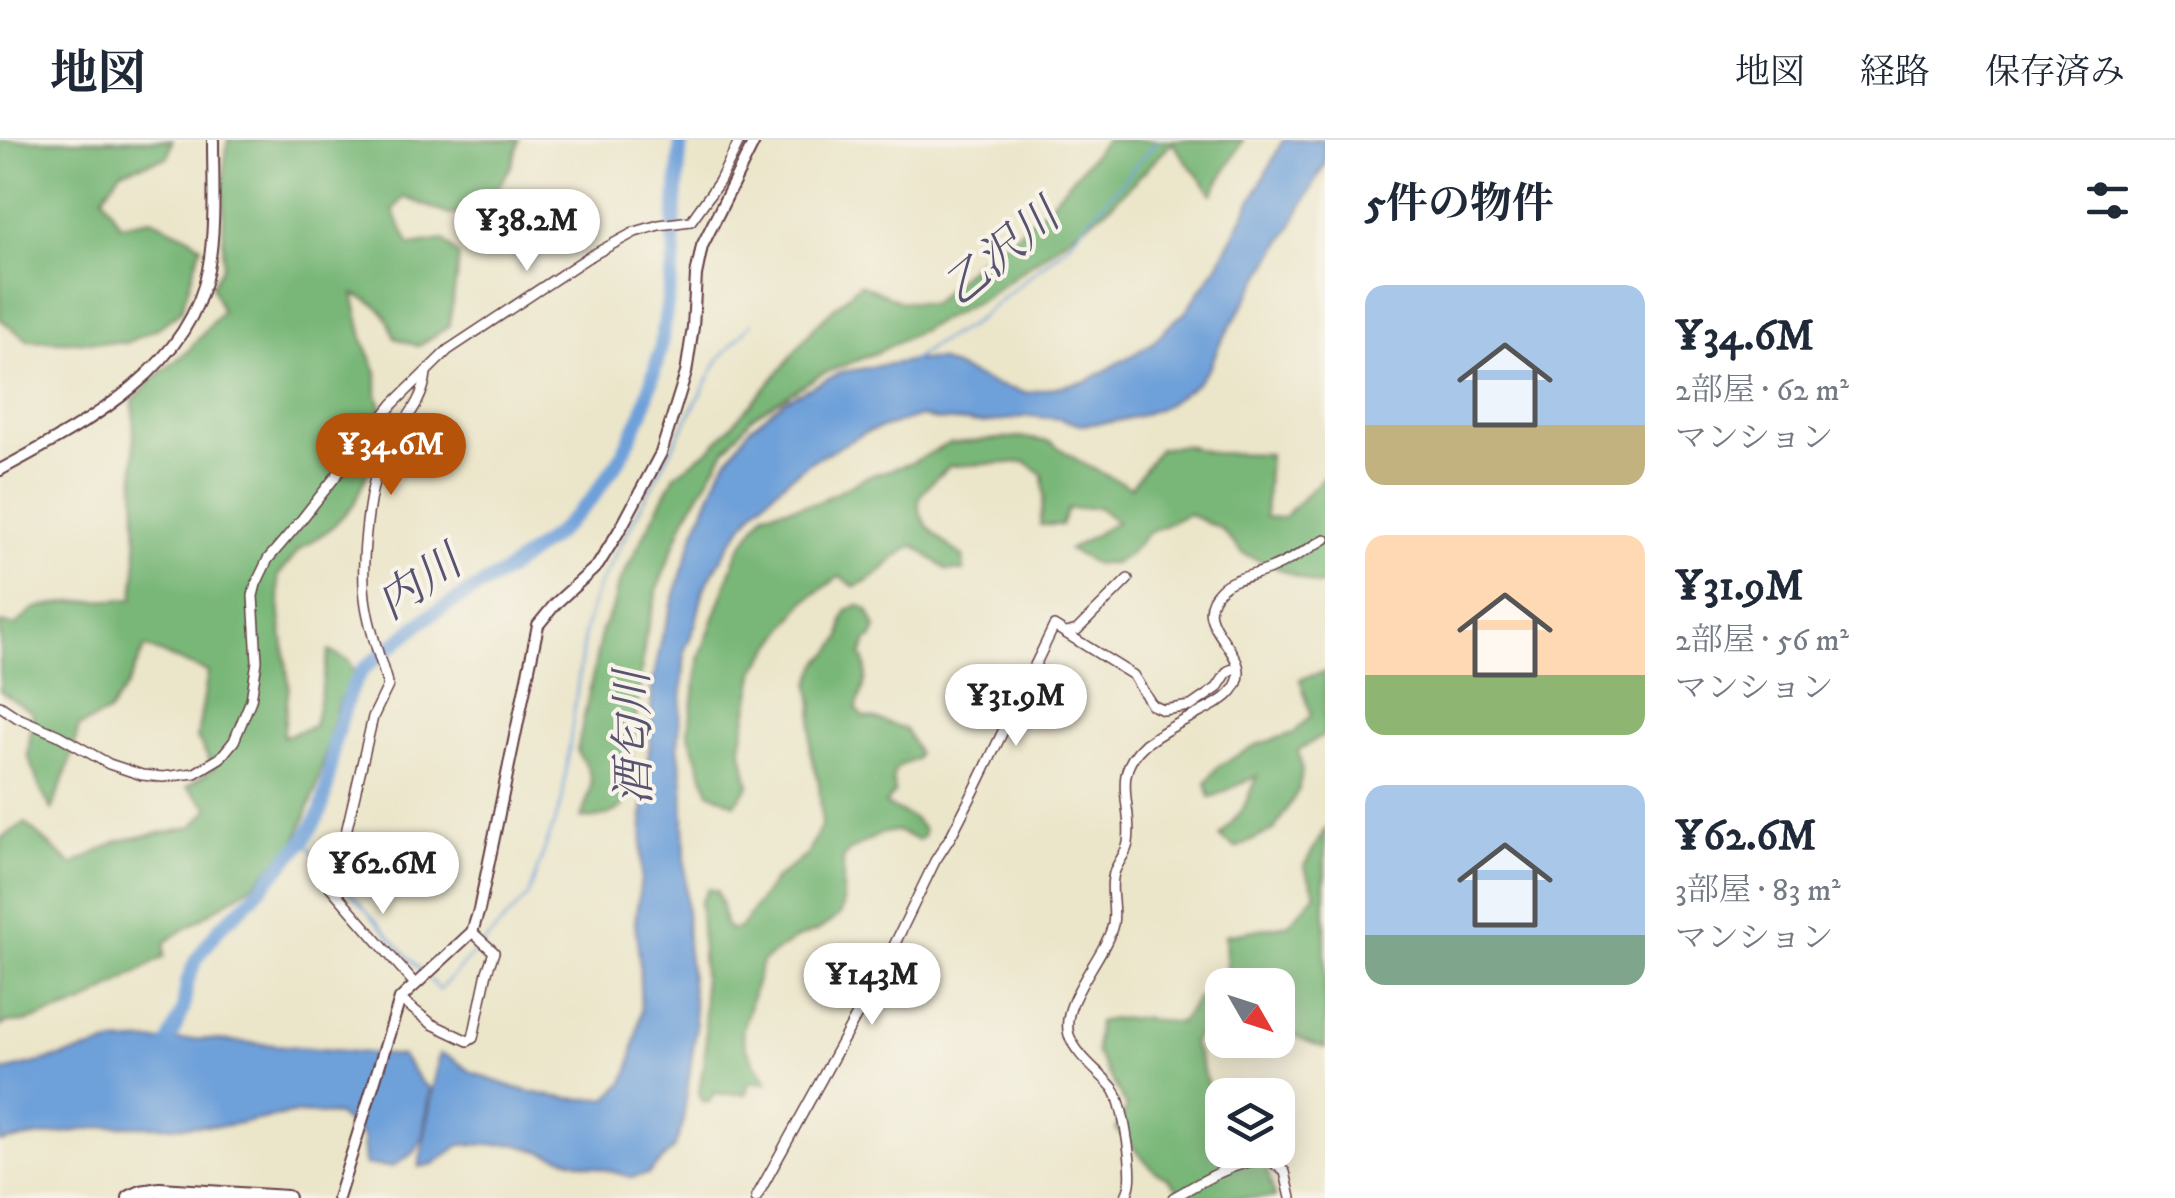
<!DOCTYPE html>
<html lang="ja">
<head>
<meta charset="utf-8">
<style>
  body { margin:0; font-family:"IM FELL DW Pica","Noto Serif JP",serif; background:#f6f6f7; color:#1f2937; height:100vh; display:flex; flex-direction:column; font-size:38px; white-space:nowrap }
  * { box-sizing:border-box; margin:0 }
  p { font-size:32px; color:#747a83 }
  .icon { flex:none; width:55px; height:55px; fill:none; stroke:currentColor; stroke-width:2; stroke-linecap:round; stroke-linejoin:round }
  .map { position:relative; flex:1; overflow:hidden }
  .details { display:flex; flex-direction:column; background:#fff; width:850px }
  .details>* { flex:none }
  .needle { width:65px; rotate:129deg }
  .fabs { position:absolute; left:1205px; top:828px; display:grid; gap:20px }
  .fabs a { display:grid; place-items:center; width:90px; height:90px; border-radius:20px; background:#fff; box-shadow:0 5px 25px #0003; font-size:50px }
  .price { position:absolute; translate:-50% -85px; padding:0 22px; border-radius:35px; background:#fff; color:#222; font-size:32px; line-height:65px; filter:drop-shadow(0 2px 5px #0008) }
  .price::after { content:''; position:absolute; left:50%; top:60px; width:30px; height:22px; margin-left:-15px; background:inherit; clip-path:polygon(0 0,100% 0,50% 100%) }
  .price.active { background:#b45309; color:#fff }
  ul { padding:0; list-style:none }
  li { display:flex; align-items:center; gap:30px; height:250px; padding:0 40px }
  li span { display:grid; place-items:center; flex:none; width:280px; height:200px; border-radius:20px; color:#555 }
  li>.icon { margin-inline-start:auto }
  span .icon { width:120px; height:120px; fill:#fffc; stroke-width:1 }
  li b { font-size:42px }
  h2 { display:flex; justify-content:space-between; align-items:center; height:120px; padding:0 40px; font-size:42px }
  header { display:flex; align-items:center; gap:60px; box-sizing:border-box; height:140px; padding:0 50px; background:#fff; border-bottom:2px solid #e0e1e3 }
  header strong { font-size:48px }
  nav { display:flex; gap:55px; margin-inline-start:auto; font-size:35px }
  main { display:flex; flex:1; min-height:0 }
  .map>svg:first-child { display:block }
  .forest { fill:#79b778; stroke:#626b52; stroke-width:2.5 }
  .water { fill:#6ea0d9; stroke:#5c6082; stroke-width:2.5 }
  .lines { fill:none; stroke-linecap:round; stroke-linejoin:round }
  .stream { stroke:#6ea0d9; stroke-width:2.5 }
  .river { stroke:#6ea0d9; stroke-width:14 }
  .minor-casing { stroke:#623d43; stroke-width:12 }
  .tertiary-casing { stroke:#623d43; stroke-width:14 }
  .primary-casing { stroke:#623d43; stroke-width:18 }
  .minor { stroke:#fff; stroke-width:9 }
  .tertiary { stroke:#fff; stroke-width:10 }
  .primary { stroke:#fff; stroke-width:14 }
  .labels { text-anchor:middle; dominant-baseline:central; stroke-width:8; stroke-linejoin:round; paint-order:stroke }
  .water-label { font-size:45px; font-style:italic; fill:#585371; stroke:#f7f3e8 }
</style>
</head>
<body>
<header>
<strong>地図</strong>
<nav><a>地図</a><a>経路</a><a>保存済み</a></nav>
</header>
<main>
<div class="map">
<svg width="1325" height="1058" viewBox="0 0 1325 1058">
  <rect width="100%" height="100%" fill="#f7f3e8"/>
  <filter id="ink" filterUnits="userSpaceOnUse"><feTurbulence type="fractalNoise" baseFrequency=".01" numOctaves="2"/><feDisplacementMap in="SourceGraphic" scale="20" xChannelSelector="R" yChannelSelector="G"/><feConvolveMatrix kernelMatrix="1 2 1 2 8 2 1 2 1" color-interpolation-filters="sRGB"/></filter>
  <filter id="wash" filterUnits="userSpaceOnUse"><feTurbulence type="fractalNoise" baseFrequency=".0048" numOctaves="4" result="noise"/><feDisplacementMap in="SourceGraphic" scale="40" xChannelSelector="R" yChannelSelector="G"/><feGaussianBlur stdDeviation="2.25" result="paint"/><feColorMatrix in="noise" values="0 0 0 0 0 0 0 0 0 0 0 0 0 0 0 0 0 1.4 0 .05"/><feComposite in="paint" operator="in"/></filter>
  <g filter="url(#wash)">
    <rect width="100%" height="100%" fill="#ebe5c9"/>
    <!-- forest -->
    <g class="forest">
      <path d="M0 0H172L168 17 121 31 103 56 120 85 151 79 188 96 201 106 181 171 158 188 126 203 28 200 0 179Z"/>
      <path d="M228 0H519L512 25 484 69 450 75 404 57 393 71 410 105 444 100 459 117 449 186 418 206 395 198C387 172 379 163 353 154L364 202 377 232V255L388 286 354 364 330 389 299 410 278 436 280 475 289 545 283 597 314 586 329 511 349 521 355 535 338 562 316 650 295 703 254 744 165 802 164 817 81 865 25 882 6 883 0 887V699L25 683 72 725 118 701 192 687 210 668 187 647 214 628 197 598 208 532 145 507 127 546 108 573 79 587 69 624 52 670 40 649 28 615 33 573 0 551V483L15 486 36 468 71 462 133 459 137 418 133 261 153 239 188 211 222 171 212 146 223 125 224 28Z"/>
      <path d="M1106 0H1243L1212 54 1172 3 1107 69 983 159 876 213 822 234 753 276 725 310 685 378 658 447 645 499 628 644 622 667C609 676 597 680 581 678 591 648 599 640 577 612L602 489 613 467 617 448 675 335 711 308 768 245 816 185 860 144 899 161 931 164 975 123 1014 96 1048 66Z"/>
      <path d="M1019 297 1050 302 1087 326 1131 347 1159 309 1185 305 1213 313 1269 314 1265 377 1283 378 1325 336V443L1316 445 1242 413 1220 388 1188 374 1147 394 1129 414 1113 424H1096L1069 410 1116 382 1098 367 1068 369 1061 385H1040L1044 356 1043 335 1026 322 949 326C941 334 927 345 921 355 909 379 947 405 963 417L964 431 947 430 914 405C889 418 882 438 855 447L840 436 804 462 756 529 741 606 749 646 735 664 709 652 688 592 700 516 739 409 765 372 816 363 866 337 909 324 948 304Z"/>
      <path d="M859 465 868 470 876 488 871 499H868L861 515C872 531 862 552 856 569L863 577 876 579 905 589 918 613 916 619C897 624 888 632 895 652L885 664 914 679 924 690 923 697 918 700 896 691 882 693 848 712 843 719V767L840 775 819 790 795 799 762 822 742 892 745 905 754 923 767 940 766 943 749 942 746 954C735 952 726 956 714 953L709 962H703L699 953 706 906 700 763 708 749 717 751 722 766 725 785 731 790 740 788 775 739 807 715 822 684 819 643 810 611 813 565 810 544 818 524 830 513 841 498 843 480 847 470Z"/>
      <path d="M1325 532V595L1298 610 1302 629 1299 649 1274 690 1236 708 1220 697 1243 669 1257 636 1210 658 1206 643 1217 627 1256 605 1294 593 1311 575 1300 539Z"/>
      <path d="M1325 689V908C1283 893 1278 891 1278 845H1256L1254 842 1227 836 1225 795 1289 784 1316 754 1304 726Z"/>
      <path d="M1217 849 1222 857V862L1192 903 1198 915 1210 952 1222 958V1010H1261L1275 1058H1185L1168 1038 1155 1031 1116 989 1127 967 1096 912 1098 882C1125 875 1152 879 1179 883L1198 858Z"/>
    </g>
    <!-- water -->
    <g class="water">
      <path d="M1283 0H1325V23L1291 87 1219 205 1211 225 1196 244 1163 267 1138 276 1112 282 1081 285 1061 279 1029 276 986 283 936 280 921 276 867 292 810 322 783 343 756 368 731 402 704 448 695 486 685 509 678 606 683 643 687 804 696 887 682 987 674 1008 648 1034 631 1037 515 1004 460 1005 434 1024 419 1027 439 914C454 916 461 927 474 933 514 950 564 963 608 958L624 942 629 931 641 872 639 816 635 782 641 739 644 651 650 603 652 547 662 497 681 435 694 394 722 327 750 288 785 260 842 232 915 220H939L990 243 1026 253 1087 241 1151 204 1176 179 1184 174 1218 125Z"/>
      <path d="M205 899 402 916 422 943 430 948 423 996 415 1012 392 1027 365 1025 363 997 338 975 297 973 222 986H110L0 1002V932L115 903Z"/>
    </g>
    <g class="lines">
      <!-- stream -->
      <g class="stream">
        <path d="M912 221 934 205 969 186 1067 105 1158 0"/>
        <path d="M304 701 323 723"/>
        <path d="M329 729 424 834"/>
        <path d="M430 840 439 850 528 756 562 661 585 489 597 449 719 219 752 183"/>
      </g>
      <!-- river -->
      <path class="river" d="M163 915 183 870 187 842 196 820 220 787 244 766 304 701 321 671 327 648 334 602 349 554 363 529 432 474 505 432 555 395 591 360 621 317 643 271 660 211 675 114 673 97 681 0"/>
    </g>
  </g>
  <g filter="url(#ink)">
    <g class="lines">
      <!-- minor casing -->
      <g class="minor-casing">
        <g id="minor">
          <path d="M1067 493 1077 490 1128 439"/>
          <path d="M0 566 18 578 58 595 109 624 142 635 163 637 195 633 220 618 234 601 251 560 257 521 253 456 256 444 268 419 298 384 393 264 448 210 587 118 635 92 659 85 691 81 719 42 740 0"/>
          <path d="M414 843 320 735 333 721 344 701 373 577 388 546C381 520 370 492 366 465 360 429 367 354 381 320 394 288 423 269 426 233"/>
          <path d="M400 859 432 884 468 901 473 898 487 832 494 812 472 792"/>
          <path d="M756 1058 886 822 935 721 951 696 975 649 1054 486 1133 535 1152 565 1163 570 1191 566 1217 548 1228 531 1238 527"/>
          <path d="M1125 1058C1128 1052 1129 1050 1130 1044 1133 1027 1123 961 1113 948 1099 931 1077 917 1069 895 1059 862 1106 816 1113 784 1116 769 1110 753 1113 738 1114 725 1126 716 1128 703 1134 665 1109 636 1145 604 1162 592 1180 582 1199 573 1209 567 1223 562 1231 552 1264 514 1182 487 1221 449 1232 438 1256 435 1270 429 1290 421 1307 410 1325 399"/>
          <path d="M1173 1058C1202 1041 1235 1021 1268 1019L1285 1032 1291 1058"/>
        </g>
      </g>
      <!-- tertiary casing -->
      <g class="tertiary-casing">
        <g id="tertiary">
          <path d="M0 330C82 285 188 232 208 130 216 88 213 42 213 0"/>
          <path d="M338 1058 400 859 472 792 479 770 538 485 556 463 598 425 622 386 661 313 686 233 693 187 696 135 702 106 755 0"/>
        </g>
      </g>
      <!-- primary casing -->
      <g class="primary-casing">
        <path id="primary" d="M130 1058 141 1053 160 1050 287 1058"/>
      </g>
      <!-- minor -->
      <use href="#minor" class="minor"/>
      <!-- tertiary -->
      <use href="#tertiary" class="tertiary"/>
      <!-- primary -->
      <use href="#primary" class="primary"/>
    </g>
  </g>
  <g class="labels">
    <!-- water labels -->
    <g class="water-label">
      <text transform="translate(1002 114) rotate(-40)">乙沢川</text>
      <text transform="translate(420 444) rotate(-35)">内川</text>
      <text transform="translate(635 598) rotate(-91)">酒匂川</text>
    </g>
  </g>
</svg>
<div class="fabs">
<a><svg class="needle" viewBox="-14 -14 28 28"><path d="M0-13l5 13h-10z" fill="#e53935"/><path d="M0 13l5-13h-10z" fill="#747a83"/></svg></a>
<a><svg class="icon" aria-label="layers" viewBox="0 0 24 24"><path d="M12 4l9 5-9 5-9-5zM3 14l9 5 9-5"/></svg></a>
</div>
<b class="price" style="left:527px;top:134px">¥38.2M</b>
<b class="price active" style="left:391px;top:358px">¥34.6M</b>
<b class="price" style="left:1016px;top:609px">¥31.9M</b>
<b class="price" style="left:383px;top:777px">¥62.6M</b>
<b class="price" style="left:872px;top:888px">¥143M</b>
</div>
<section class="details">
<h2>5件の物件<svg class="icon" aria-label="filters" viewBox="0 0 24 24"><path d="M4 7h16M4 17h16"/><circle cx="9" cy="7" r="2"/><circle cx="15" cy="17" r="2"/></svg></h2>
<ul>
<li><span style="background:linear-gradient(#a9c7e8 70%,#c2b280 0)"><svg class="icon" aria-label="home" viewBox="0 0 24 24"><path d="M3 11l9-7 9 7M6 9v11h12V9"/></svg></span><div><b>¥34.6M</b><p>2部屋 · 62 m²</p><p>マンション</p></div></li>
<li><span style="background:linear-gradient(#ffd9b3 70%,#8fb573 0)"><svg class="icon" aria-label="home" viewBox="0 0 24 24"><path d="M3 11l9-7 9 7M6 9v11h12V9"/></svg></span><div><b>¥31.9M</b><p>2部屋 · 56 m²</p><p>マンション</p></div></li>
<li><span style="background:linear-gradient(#a9c7e8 75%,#7fa58c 0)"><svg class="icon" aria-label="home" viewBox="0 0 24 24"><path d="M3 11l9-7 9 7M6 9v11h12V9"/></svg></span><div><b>¥62.6M</b><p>3部屋 · 83 m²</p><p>マンション</p></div></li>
</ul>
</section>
</main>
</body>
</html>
